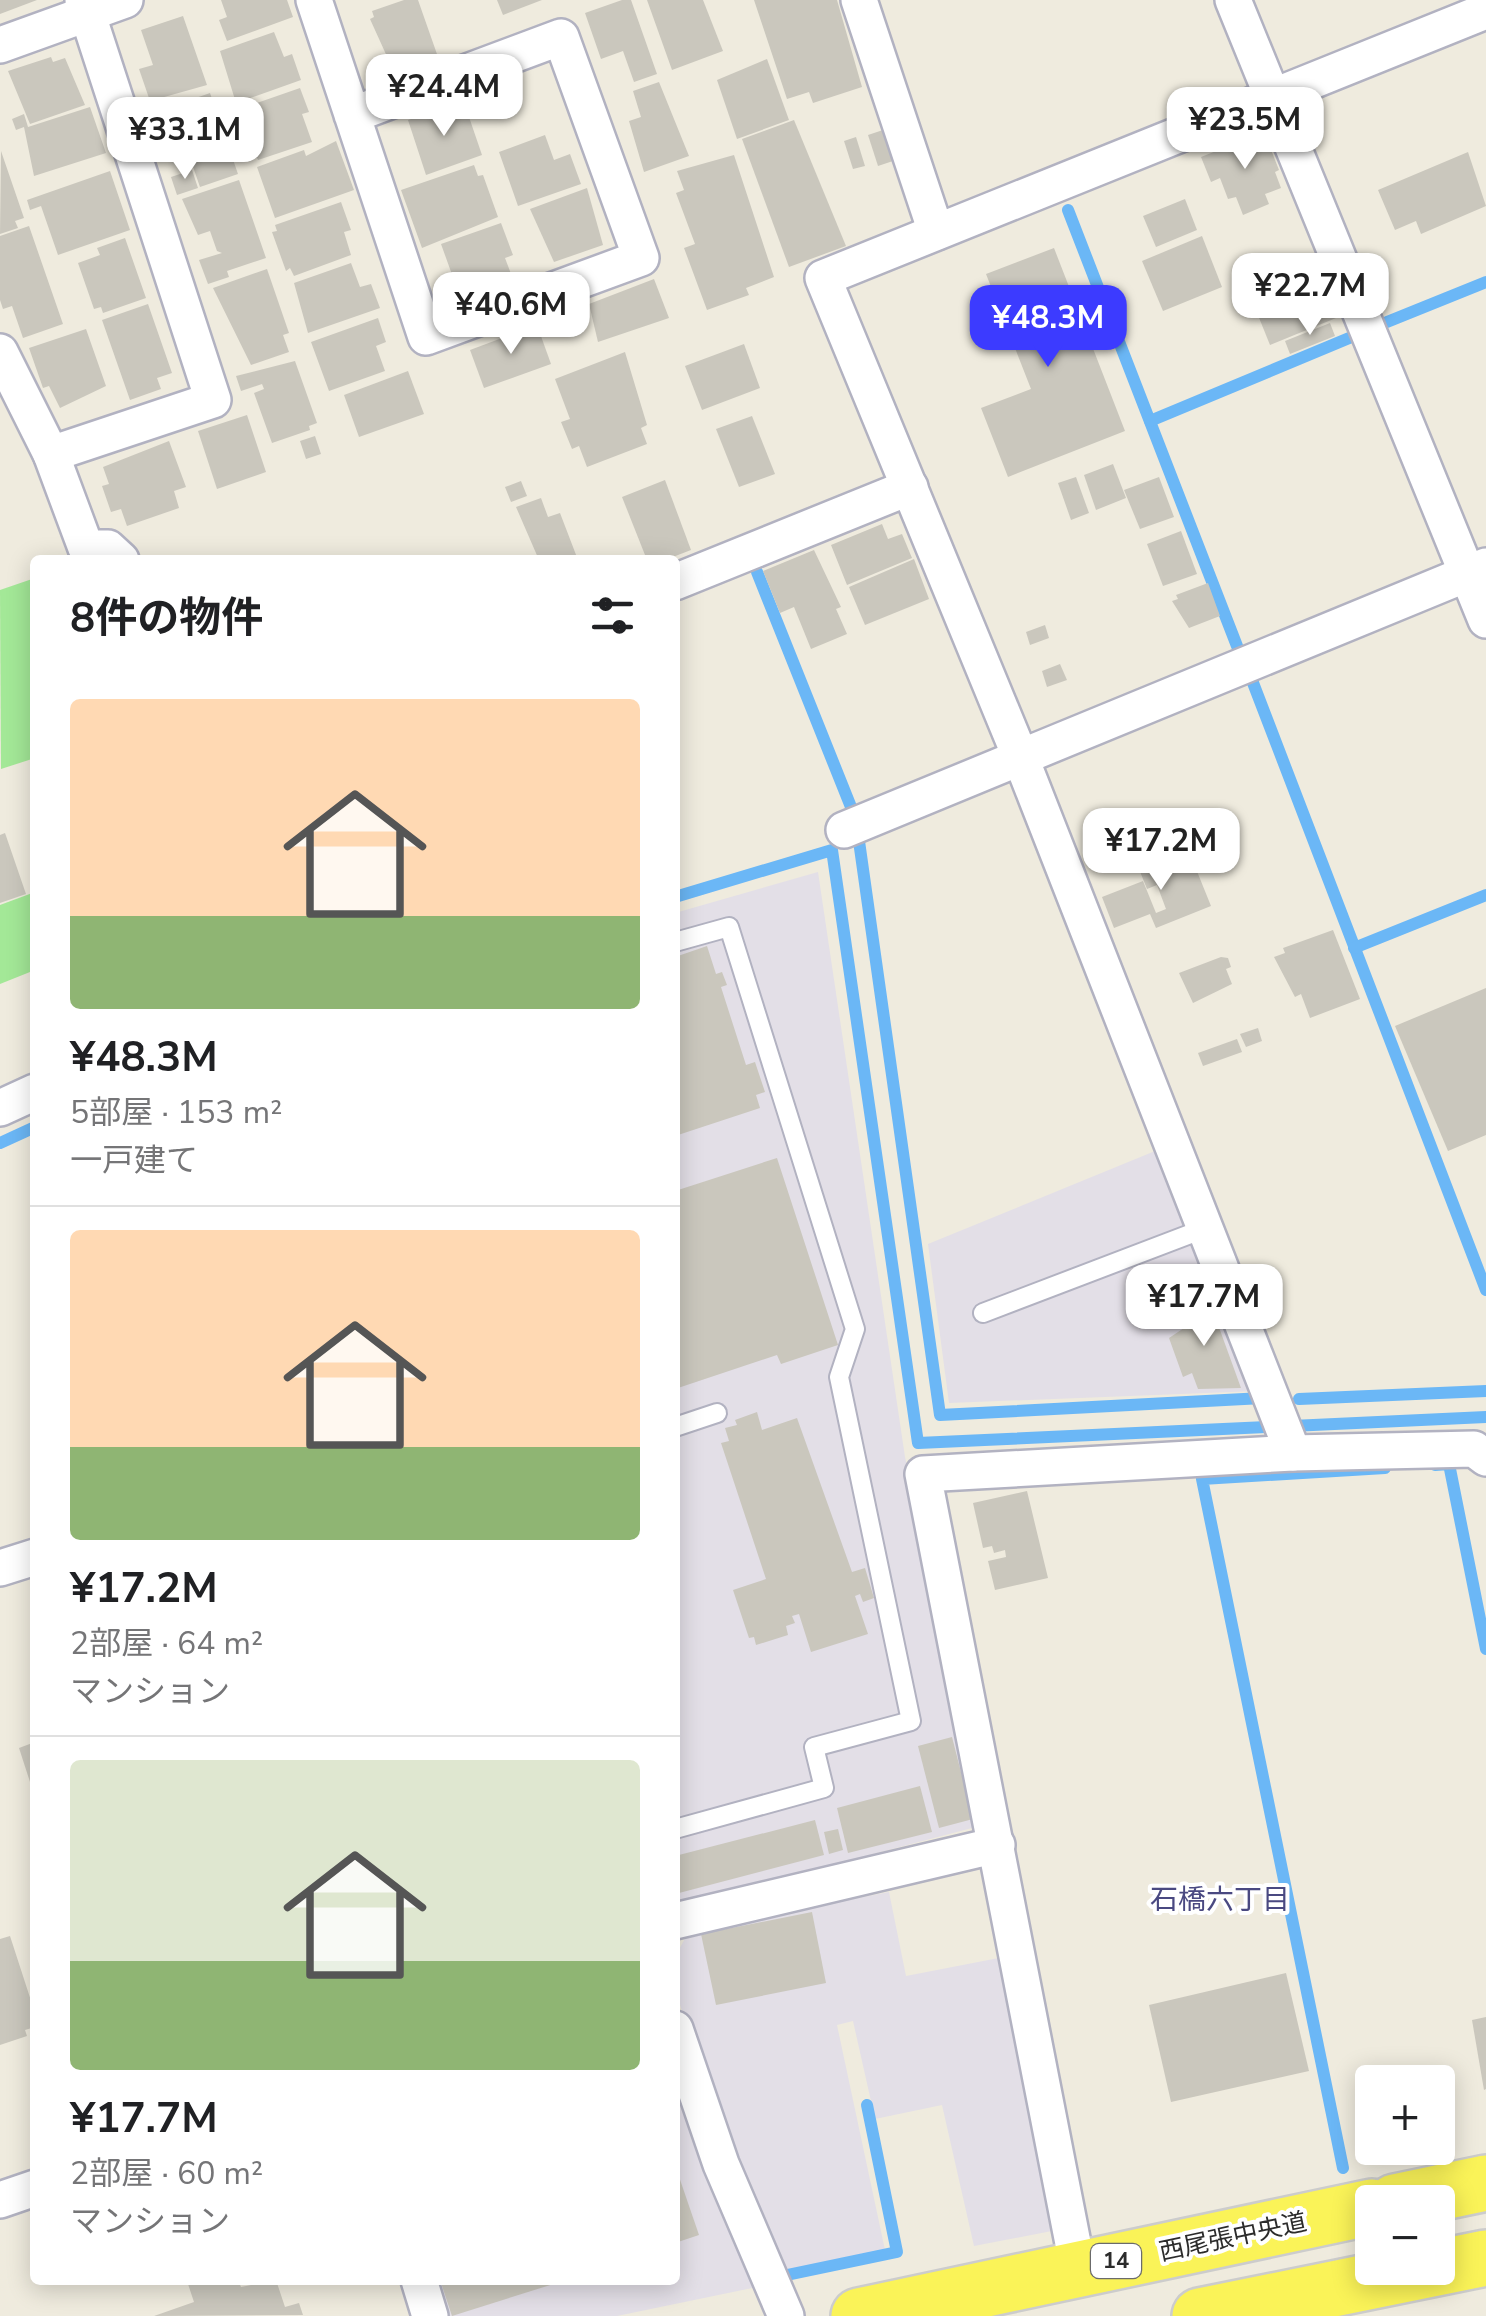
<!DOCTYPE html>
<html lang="ja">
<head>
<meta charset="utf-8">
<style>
  body { margin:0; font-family:"Nunito Sans","Noto Sans JP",sans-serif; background:#f6f6f6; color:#202124; height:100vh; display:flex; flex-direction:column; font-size:38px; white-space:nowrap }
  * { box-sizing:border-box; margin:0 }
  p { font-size:32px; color:#757577 }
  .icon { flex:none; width:55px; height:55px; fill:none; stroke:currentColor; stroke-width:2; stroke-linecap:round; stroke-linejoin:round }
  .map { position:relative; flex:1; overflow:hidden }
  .panel { position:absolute; left:30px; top:555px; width:650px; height:1730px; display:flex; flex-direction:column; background:#fff; border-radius:10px; box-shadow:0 5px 25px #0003 }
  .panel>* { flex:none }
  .fabs { position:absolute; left:1355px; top:2065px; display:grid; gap:20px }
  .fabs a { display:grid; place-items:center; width:100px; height:100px; border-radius:10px; background:#fff; box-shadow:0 5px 25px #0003; font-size:50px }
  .price { position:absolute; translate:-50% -85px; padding:0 22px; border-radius:20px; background:#fff; color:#222; font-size:32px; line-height:65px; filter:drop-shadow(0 2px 5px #0008) }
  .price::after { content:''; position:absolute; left:50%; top:60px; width:30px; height:22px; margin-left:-15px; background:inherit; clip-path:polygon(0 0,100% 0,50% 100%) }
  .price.selected { background:#3c3bff; color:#fff }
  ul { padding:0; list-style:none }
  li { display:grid; align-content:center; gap:20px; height:530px; padding:0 40px }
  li+li { border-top:2px solid #e0e0e0 }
  li span { display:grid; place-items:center; height:310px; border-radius:10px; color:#555 }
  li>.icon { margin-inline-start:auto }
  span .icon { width:180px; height:180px; fill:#fffc; stroke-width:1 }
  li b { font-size:42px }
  h2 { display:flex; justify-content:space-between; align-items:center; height:120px; padding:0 40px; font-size:42px }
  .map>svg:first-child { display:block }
  .industrial { fill:#e3dfe7 }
  .green { fill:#a3e897 }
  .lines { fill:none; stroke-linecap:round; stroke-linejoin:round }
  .stream { stroke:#6bb7f6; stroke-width:12 }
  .building { fill:#cac7bd }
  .service-casing { stroke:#b2b2c1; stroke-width:22 }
  .minor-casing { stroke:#b2b2c1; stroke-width:40 }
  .primary-casing { stroke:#ccc; stroke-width:60 }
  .service { stroke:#fff; stroke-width:18 }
  .minor { stroke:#fff; stroke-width:35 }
  .primary { stroke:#faf358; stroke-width:55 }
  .labels { text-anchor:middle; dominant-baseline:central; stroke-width:8; stroke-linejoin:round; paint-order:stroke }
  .shield { fill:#fff; stroke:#6b6b6b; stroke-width:2.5 }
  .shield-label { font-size:22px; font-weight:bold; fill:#2c2c2c }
  .street-label { font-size:25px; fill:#2c2c2c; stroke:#fff }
  .neighbourhood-label { font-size:28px; fill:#4a4981; stroke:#fff }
</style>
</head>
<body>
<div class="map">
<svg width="1486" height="2316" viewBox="0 0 1486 2316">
  <rect width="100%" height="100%" fill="#efebde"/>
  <!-- industrial -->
  <g class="industrial">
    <path d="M818 872 905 1457 980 1819 972 1828 675 1906V913Z"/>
    <path d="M1160 1149 1257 1391 949 1403 928 1244Z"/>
    <path d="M889 1892 906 1976 1009 1956 1062 2229 974 2246 942 2105 875 2119 853 2021 837 2025 885 2250 782 2271 728 2156 675 1989V1957L689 1931Z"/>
    <path d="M675 2077 757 2287 617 2316H445L433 2280H675Z"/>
  </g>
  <!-- green -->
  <g class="green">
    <path d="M35 578V758L1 769 0 590Z"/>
    <path d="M35 892V970L0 984V905Z"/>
  </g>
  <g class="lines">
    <!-- stream -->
    <g class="stream">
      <path d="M1068 210 1237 646"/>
      <path d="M1387 322 1486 282"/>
      <path d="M1150 421 1354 336"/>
      <path d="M757 572 851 807"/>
      <path d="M1250 675 1486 1290"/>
      <path d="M858 834 940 1415 1263 1398"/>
      <path d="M675 897 832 850 918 1443 1486 1417"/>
      <path d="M1354 948 1486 895"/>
      <path d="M0 1143 35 1127"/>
      <path d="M1299 1399 1486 1391"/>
      <path d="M1435 1465 1449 1464 1486 1649"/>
      <path d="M1343 2168 1202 1479 1385 1468"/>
      <path d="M787 2275 897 2252 867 2105"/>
    </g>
  </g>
  <!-- building -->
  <g class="building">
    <path d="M0 0H37L0 14Z"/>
    <path d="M221 0H287L293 17 227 41 219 20 227 17Z"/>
    <path d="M404 0H418L438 57 394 72 370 19 374 17 372 11Z"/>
    <path d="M497 0H542L503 15Z"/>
    <path d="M622 0H631L657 74 634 82 623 51 601 59 585 13Z"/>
    <path d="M647 0H703L723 51 672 70Z"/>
    <path d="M754 0H837L862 87 813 103 809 92 787 99Z"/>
    <path d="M183 16 207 85 150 101 139 69 153 65 141 30Z"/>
    <path d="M274 32 284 57 292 54 301 80 236 103 220 51Z"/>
    <path d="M51 57 53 62 65 58 85 105 30 124 8 71Z"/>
    <path d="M767 59 789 120 737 139 717 80Z"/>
    <path d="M659 82 689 156 644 172 629 121 641 117 633 91Z"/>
    <path d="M300 88 309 112 302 114 312 142 258 160 255 153 249 155 235 117 242 114 240 109Z"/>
    <path d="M210 93 238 174 200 187 191 161 178 165 159 111Z"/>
    <path d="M90 107 106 153 34 176 24 127 16 130 12 119 24 114 28 127Z"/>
    <path d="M446 107H457L462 119 469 117 482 155 426 175 408 120Z"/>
    <path d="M794 120 846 246 789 267 742 139Z"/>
    <path d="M883 130 893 161 878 166 868 135Z"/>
    <path d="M1264 132 1279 170 1275 172 1281 188 1265 194 1269 204 1243 215 1236 197 1228 199 1220 178 1211 182 1201 157Z"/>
    <path d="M545 135 554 160 570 154 581 184 518 206 499 152Z"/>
    <path d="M856 137 865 166 853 169 844 141Z"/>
    <path d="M336 141 354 190 275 218 257 167 304 150 306 156Z"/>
    <path d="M1 151 24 218 15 221 18 228 0 234Z"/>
    <path d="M1468 152 1486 206 1421 234 1416 221 1395 230 1378 190Z"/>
    <path d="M734 155 774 277 746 288 749 295 707 310 684 248 695 244 676 193 684 190 677 171Z"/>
    <path d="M474 165 478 176 483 175 498 217 422 248 401 190Z"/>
    <path d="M192 170 198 188 177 195 171 177Z"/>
    <path d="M110 171 130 230 58 255 41 206 30 210 27 200Z"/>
    <path d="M239 180 266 258 227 271 229 277 208 284 199 260 222 253 217 251 210 231 198 235 182 199Z"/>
    <path d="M587 188 603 245 554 262 530 209Z"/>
    <path d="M1185 199 1197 230 1156 247 1143 216Z"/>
    <path d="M341 202 351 230 344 232 351 255 294 276 290 268 286 271 272 232 277 231 275 225Z"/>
    <path d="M501 223 513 255 505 258 513 279 459 294 441 244Z"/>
    <path d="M29 226 63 324 23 338 12 306 3 309 0 300V236Z"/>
    <path d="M1202 236 1222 287 1163 311 1142 261Z"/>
    <path d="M125 238 146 298 103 313 101 307 94 309 78 263 100 255 97 248Z"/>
    <path d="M1054 248 1125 431 1008 477 981 408 1031 389 986 274Z"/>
    <path d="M1311 257 1336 318 1270 345 1245 283Z"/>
    <path d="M351 263 360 287 371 284 380 308 308 333 294 283Z"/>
    <path d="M267 269 289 333 283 335 289 352 251 365 213 288Z"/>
    <path d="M654 279 669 318 598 342 589 304Z"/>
    <path d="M148 304 172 373 157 378 161 389 130 400 102 320Z"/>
    <path d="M378 318 386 342 376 346 385 371 329 391 311 342Z"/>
    <path d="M1330 323 1335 336 1290 354 1285 341Z"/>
    <path d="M537 325 551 364 484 388 470 350Z"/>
    <path d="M86 329 106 386 60 408 49 386 43 388 29 348Z"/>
    <path d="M744 344 760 388 702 410 685 366Z"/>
    <path d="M625 352 647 425 641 428 647 444 587 467 579 446 572 449 561 422 570 419 555 379Z"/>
    <path d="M295 361 317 423 309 426 310 430 272 443 254 393 264 389 262 384 241 391 236 376Z"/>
    <path d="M408 371 424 414 359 437 344 395Z"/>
    <path d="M247 415 266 472 217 489 198 431Z"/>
    <path d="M752 416 775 474 739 487 716 429Z"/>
    <path d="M315 436 321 454 306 459 300 441Z"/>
    <path d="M169 441 186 487 174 491 179 508 127 526 121 509 111 512 102 486 109 484 103 467Z"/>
    <path d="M1113 464 1126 498 1096 510 1084 475Z"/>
    <path d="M1076 477 1089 513 1071 520 1058 483Z"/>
    <path d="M1159 477 1174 517 1140 529 1124 490Z"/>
    <path d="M665 480 691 550 665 560H647L622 497Z"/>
    <path d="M521 481 527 496 511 502 505 487Z"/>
    <path d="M541 498 548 517 560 513 578 560H539L516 507Z"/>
    <path d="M882 524 888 539 902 534 912 558 847 585 831 545Z"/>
    <path d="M1181 531 1197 574 1163 586 1147 544Z"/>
    <path d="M814 550 841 607 836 609 847 634 811 649 794 607 780 613 763 571Z"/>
    <path d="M914 559 929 599 865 625 849 587Z"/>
    <path d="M1208 583 1220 616 1189 628 1172 601 1178 599 1176 595Z"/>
    <path d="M1045 625 1049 638 1030 645 1026 632Z"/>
    <path d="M1060 664 1067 680 1047 687 1042 671Z"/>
    <path d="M5 833 26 894 0 903V835Z"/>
    <path d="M1188 849 1211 906 1156 928 1150 914 1114 928 1102 897 1143 881 1156 913 1166 909 1157 885 1147 889 1139 869Z"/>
    <path d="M1333 930 1360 999 1310 1018 1301 994 1295 997 1274 957 1285 953 1283 948Z"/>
    <path d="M707 946 716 974 722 972 727 985 721 987 746 1065 755 1062 765 1092 756 1095 760 1108 675 1136V957Z"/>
    <path d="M1221 957 1228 958 1231 967 1226 969 1232 984 1193 1003 1179 973Z"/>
    <path d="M1486 988V1135L1448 1151 1395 1026Z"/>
    <path d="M1258 1028 1262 1041 1246 1047 1240 1034Z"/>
    <path d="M1237 1039 1242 1052 1203 1066 1198 1053Z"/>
    <path d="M777 1158 838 1345 781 1364 777 1355 675 1389V1191Z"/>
    <path d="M1208 1297 1241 1388 1198 1389 1192 1373 1183 1377 1169 1338 1190 1324 1183 1306Z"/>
    <path d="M757 1412 762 1430 797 1418 852 1572 865 1568 874 1598 863 1602 860 1594 855 1596 868 1634 811 1652 799 1614 792 1616 795 1623 786 1626 788 1635 756 1645 754 1637 749 1638 733 1590 766 1579 721 1443 729 1441 725 1428 737 1425 735 1420Z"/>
    <path d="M1027 1491 1048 1578 995 1590 988 1561 1006 1557 1005 1550 994 1553 992 1546 983 1548 973 1503Z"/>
    <path d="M952 1737 973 1819 939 1828 918 1746Z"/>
    <path d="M35 1742V1783L31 1785 19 1748Z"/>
    <path d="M920 1786 932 1832 848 1853 837 1808Z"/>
    <path d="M815 1820 824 1855 679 1893 675 1856Z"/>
    <path d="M838 1829 843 1850 829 1854 824 1832Z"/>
    <path d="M812 1912 826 1983 716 2005 701 1934Z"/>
    <path d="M10 1936 35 2013V2027L25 2030 27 2036 0 2045V1939Z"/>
    <path d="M1286 1973 1309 2071 1171 2102 1149 2005Z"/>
    <path d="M1486 2017V2089L1484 2090 1472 2020Z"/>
    <path d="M675 2165 699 2235 675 2243Z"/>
    <path d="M238 2280 241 2287 276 2280 285 2307 299 2303 303 2315 154 2316 194 2302 187 2281Z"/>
    <path d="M440 2280H562L563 2281 452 2316Z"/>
  </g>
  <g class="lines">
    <!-- service casing -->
    <g class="service-casing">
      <g id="service">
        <path d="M675 942 729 927 855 1329 839 1377 911 1721 814 1747 824 1788 675 1829"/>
        <path d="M983 1313 1206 1228"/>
        <path d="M675 1427 717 1413"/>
      </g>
    </g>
    <!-- minor casing -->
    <g class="minor-casing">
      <g id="minor">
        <path d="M314 0 426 337 641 258 561 37 352 115"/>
        <path d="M859 0 936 232"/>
        <path d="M1233 0 1486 620"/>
        <path d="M0 45 125 0"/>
        <path d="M0 352 51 454 86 548H108L121 560"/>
        <path d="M51 454 213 400 83 0"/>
        <path d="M675 582 910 487"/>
        <path d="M844 830 1486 566"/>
        <path d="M0 1108 35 1092"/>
        <path d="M1293 1453 1020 756 823 278 1486 11"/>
        <path d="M0 1568 35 1557"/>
        <path d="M675 1921 997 1845"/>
        <path d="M675 2029 721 2164 786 2316"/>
        <path d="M0 2200 35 2188"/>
        <path d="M1078 2269 923 1474 1293 1453 1474 1449 1486 1458"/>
        <path d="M419 2280 430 2316"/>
      </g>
    </g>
    <!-- primary casing -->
    <g class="primary-casing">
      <g id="primary">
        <path d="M1395 2202 1486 2183"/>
        <path d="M859 2316 1372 2207"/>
        <path d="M1200 2316 1486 2258"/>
      </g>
    </g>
    <!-- service -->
    <use href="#service" class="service"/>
    <!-- minor -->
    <use href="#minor" class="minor"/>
    <!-- primary -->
    <use href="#primary" class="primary"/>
  </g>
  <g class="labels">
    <!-- shield labels -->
    <rect class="shield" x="1091" y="2244" width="50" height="34" rx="8"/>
    <g class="shield-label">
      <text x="1116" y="2261">14</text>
    </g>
    <!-- street labels -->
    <g class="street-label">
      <text transform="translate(1233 2237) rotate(-12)">西尾張中央道</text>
    </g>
    <!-- neighbourhood labels -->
    <g class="neighbourhood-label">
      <text x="1220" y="1900">石橋六丁目</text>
    </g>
  </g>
</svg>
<div class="fabs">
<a>+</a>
<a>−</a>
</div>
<b class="price" style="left:444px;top:139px">¥24.4M</b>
<b class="price" style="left:1245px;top:172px">¥23.5M</b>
<b class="price" style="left:185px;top:182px">¥33.1M</b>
<b class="price" style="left:1310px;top:338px">¥22.7M</b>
<b class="price" style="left:511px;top:357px">¥40.6M</b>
<b class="price selected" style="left:1048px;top:370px">¥48.3M</b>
<b class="price" style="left:1161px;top:893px">¥17.2M</b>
<b class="price" style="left:1204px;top:1349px">¥17.7M</b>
<section class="panel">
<h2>8件の物件<svg class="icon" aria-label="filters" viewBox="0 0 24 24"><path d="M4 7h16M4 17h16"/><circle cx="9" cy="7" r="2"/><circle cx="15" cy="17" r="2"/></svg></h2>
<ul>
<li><span style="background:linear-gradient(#ffd9b3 70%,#8fb573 0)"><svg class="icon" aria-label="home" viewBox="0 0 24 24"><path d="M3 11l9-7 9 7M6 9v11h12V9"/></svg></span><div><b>¥48.3M</b><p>5部屋 · 153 m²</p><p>一戸建て</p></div></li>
<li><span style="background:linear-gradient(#ffd9b3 70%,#8fb573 0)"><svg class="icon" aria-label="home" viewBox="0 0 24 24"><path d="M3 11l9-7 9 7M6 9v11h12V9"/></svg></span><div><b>¥17.2M</b><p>2部屋 · 64 m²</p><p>マンション</p></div></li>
<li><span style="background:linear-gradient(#dfe7d0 65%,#8fb573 0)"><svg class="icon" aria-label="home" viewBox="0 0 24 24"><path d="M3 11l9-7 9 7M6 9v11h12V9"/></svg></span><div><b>¥17.7M</b><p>2部屋 · 60 m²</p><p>マンション</p></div></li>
</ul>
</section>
</div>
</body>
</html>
